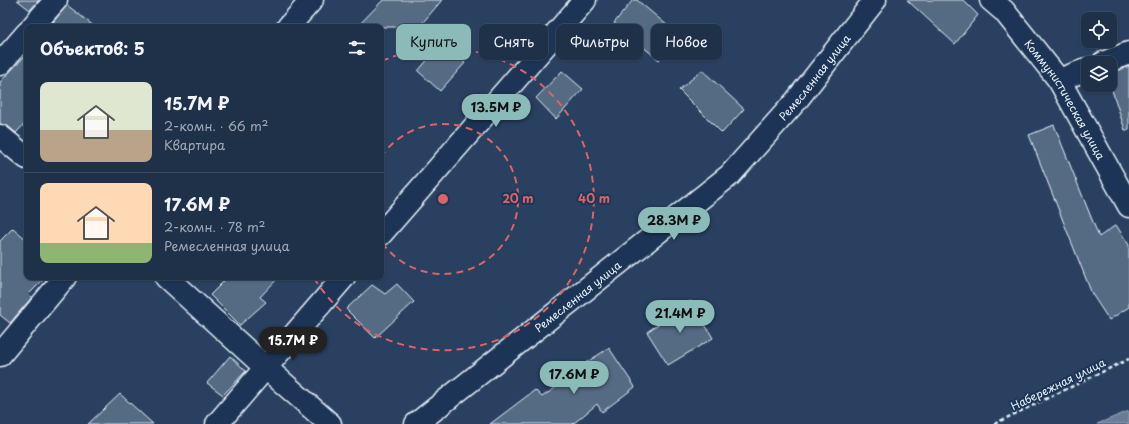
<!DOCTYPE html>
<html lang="ru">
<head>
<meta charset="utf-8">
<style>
  body { margin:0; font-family:"Playpen Sans",sans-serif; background:#273850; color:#f1f3f6; height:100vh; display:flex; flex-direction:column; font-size:15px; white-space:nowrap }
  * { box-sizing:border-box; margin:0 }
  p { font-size:13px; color:#a1a9b4 }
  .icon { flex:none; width:22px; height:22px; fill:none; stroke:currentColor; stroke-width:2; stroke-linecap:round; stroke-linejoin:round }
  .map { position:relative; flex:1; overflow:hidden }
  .sheet { position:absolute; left:24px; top:24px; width:360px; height:256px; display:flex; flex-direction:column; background:#1f3049; border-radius:8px; box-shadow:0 1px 3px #0004,0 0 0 1px #3c4b61 }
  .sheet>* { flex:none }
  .hud { position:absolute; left:396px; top:24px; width:380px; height:36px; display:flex; gap:8px }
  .buttons { position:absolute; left:1081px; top:12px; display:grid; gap:8px }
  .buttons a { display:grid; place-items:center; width:36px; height:36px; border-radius:8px; background:#1f3049; box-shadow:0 1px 3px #0004,0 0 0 1px #3c4b61; font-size:20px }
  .price { position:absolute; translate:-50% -34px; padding:0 9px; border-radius:14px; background:#8bbbb9; color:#111; font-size:13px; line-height:26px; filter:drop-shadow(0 1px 2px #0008) }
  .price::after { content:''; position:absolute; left:50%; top:24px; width:12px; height:9px; margin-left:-6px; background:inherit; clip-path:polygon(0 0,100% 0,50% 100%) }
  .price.on { background:#222; color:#fff }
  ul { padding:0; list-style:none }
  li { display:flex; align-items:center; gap:12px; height:100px; padding:0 16px }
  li+li { border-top:1px solid #3c4b61 }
  li span { display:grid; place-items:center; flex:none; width:112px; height:80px; border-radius:8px; color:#555 }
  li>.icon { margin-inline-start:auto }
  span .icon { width:48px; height:48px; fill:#fffc; stroke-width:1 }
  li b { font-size:17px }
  h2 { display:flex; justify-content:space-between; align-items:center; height:48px; padding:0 16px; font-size:17px }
  .chip { padding:0 14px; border-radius:8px; background:#1f3049; box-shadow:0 1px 3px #0004,0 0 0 1px #3c4b61; font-size:14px; line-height:36px }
  .chip.on { background:#8bbbb9; color:#111 }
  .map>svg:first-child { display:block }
  .water { fill:#6b7c95; stroke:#9dabbd }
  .building { fill:#556a83; stroke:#e8f1f8 }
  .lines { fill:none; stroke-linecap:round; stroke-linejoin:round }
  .minor-casing { stroke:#e8f1f8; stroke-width:25 }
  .tertiary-casing { stroke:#e8f1f8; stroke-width:25 }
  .path { stroke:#e8f1f8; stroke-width:2.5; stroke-dasharray:4 3; stroke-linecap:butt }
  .minor { stroke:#1d3557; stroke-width:22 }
  .tertiary { stroke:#1d3557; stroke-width:22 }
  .ring { fill:none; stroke:#db6466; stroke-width:2; stroke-dasharray:7 5 }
  .labels { text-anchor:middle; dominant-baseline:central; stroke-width:4; stroke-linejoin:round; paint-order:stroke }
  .street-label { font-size:11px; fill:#e8f1f8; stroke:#1d3557 }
  .centre { fill:#db6466; stroke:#1d3557; stroke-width:2 }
  .ring-label { font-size:12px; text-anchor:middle; font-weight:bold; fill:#db6466; stroke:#1d3557; stroke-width:4; stroke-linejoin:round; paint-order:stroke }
</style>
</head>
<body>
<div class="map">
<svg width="1129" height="424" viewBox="0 0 1129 424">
  <rect width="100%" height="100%" fill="#294061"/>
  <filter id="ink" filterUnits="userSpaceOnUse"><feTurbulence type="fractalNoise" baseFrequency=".025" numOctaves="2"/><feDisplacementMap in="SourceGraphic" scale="8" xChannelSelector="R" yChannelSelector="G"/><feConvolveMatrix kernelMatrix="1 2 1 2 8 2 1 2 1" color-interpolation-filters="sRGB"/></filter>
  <g filter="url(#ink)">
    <!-- water -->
    <path class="water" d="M1129 411V424H1097Z"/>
    <!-- building -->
    <g class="building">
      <path d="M17 0H39L30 10Z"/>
      <path d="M383 0H442L419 27H357Z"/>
      <path d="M633 0H637L681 37 659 60 614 23Z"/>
      <path d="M907 0H963L978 15 955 44Z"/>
      <path d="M67 5 95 27H51L50 26Z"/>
      <path d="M441 44 465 63 440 91 418 71Z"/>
      <path d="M27 54V121L16 133 8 126 0 124V82Z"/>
      <path d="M1129 66V130H1125L1110 84V74Z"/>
      <path d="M702 70 744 109 722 133 679 90Z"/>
      <path d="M562 71 583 89 556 119 536 98Z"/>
      <path d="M1054 125 1099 237 1116 225 1129 245V307L1109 320 1092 294 1029 135Z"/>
      <path d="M13 228 27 240V277H46L29 294 32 297 10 323 0 315V241Z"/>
      <path d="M228 277H279L260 297 266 302 240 325 210 295Z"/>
      <path d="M397 284 414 302 375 338 346 309 372 285 385 294Z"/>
      <path d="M691 301 713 338 668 365 647 332Z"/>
      <path d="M609 348 635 387 602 412 597 404 573 424H490L535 390 542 397 578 372 576 369Z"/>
      <path d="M230 356 246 371 223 395 207 383Z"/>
      <path d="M120 394 153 424H88Z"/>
    </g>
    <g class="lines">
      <!-- minor casing -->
      <g class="minor-casing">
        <g id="minor">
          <path d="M32 27 56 0"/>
          <path d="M288 27 312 0"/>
          <path d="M1103 63 1129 53"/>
          <path d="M0 64 27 33"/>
          <path d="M1059 80 1088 69"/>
          <path d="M0 136 27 158"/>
          <path d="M381 234 585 0"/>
          <path d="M166 277 265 367 330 424"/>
          <path d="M0 355 65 277"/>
          <path d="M217 424 344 277"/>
          <path id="s1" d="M416 424 730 175 796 101 875 0"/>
        </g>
      </g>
      <!-- tertiary casing -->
      <g class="tertiary-casing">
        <g id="tertiary">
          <path id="s2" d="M991 0 1004 11 1059 80 1129 206"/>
        </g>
      </g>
      <!-- path -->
      <path class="path" d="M994 424 1129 359"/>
      <!-- minor -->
      <use href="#minor" class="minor"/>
      <!-- tertiary -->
      <use href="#tertiary" class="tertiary"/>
    </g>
  </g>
  <!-- distance rings -->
  <g class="ring">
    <path d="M381 157A75 75 0 1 1 381 241"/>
    <path d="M382 61A151 151 0 1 1 314 278"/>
  </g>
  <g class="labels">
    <!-- street labels -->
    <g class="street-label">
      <text stroke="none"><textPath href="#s1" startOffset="530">Ремесленная улица</textPath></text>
      <text stroke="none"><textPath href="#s2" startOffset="125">Коммунистическая улица</textPath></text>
      <text stroke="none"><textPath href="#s1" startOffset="206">Ремесленная улица</textPath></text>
      <text transform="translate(1058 384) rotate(-26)">Набережная улица</text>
    </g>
  </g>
  <circle cx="443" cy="199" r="6" class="centre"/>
  <g class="ring-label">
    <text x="518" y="203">20 m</text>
    <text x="594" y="203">40 m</text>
  </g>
</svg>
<div class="buttons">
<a><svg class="icon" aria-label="locate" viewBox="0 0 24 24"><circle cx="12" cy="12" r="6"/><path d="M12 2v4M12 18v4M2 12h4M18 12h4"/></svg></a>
<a><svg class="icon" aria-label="layers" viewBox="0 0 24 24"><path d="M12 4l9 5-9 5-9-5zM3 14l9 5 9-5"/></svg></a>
</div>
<b class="price" style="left:496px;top:128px">13.5M ₽</b>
<b class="price" style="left:674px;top:241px">28.3M ₽</b>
<b class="price" style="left:680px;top:334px">21.4M ₽</b>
<b class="price on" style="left:293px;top:361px">15.7M ₽</b>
<b class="price" style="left:574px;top:395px">17.6M ₽</b>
<div class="hud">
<a class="chip on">Купить</a>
<a class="chip">Снять</a>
<a class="chip">Фильтры</a>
<a class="chip">Новое</a>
</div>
<section class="sheet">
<h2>Объектов: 5<svg class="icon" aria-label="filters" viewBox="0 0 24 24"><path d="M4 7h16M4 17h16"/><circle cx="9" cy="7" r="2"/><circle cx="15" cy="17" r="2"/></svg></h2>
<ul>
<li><span style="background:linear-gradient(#dfe7d0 60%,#b9a48a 0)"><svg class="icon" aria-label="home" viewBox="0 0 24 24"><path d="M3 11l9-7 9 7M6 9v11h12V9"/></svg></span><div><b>15.7M ₽</b><p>2-комн. · 66 m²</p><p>Квартира</p></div></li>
<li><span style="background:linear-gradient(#ffd9b3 75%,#8fb573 0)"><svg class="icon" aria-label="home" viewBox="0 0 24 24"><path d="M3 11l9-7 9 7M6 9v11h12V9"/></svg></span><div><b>17.6M ₽</b><p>2-комн. · 78 m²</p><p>Ремесленная улица</p></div></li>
</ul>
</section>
</div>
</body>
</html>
